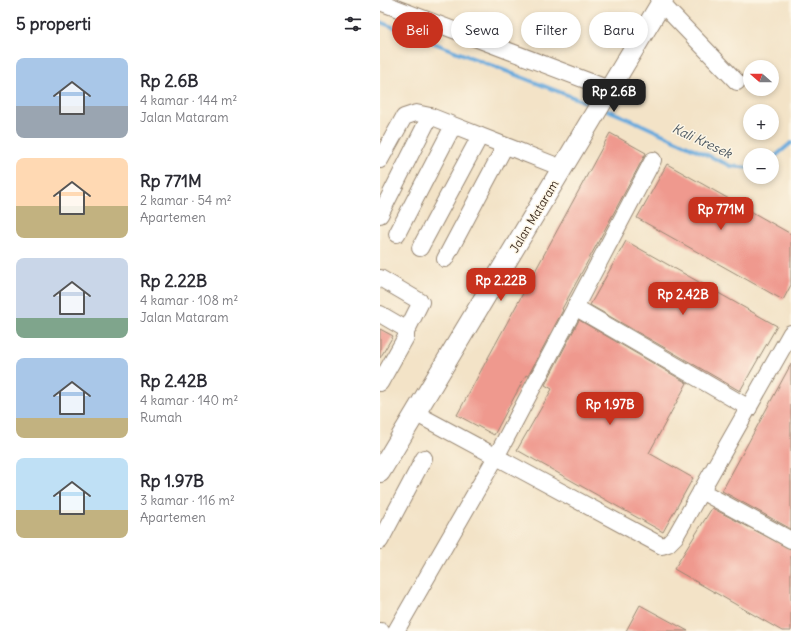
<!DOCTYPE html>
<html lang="id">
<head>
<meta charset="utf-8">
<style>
  body { margin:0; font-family:Delius,sans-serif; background:#f7f7f7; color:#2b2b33; height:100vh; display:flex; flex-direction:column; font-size:15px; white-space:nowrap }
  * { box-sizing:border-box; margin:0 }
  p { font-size:13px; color:#7c7c81 }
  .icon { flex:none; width:22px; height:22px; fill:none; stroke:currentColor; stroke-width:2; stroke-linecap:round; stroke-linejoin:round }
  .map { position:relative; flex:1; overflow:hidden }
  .side { display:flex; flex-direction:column; background:#fff; width:380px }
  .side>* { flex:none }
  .top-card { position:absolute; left:12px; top:12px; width:339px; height:36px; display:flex; gap:8px }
  .needle { width:26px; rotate:290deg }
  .fabs { position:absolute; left:363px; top:60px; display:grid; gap:8px }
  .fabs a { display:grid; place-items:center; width:36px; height:36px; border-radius:50%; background:#fff; box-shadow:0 2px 6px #0003; font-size:20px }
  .price { position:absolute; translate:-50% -34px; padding:0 9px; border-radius:8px; background:#c8321e; color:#fff; font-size:13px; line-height:26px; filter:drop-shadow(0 1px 2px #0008) }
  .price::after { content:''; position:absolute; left:50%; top:24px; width:12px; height:9px; margin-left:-6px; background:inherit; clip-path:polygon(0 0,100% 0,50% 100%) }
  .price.on { background:#222; color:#fff }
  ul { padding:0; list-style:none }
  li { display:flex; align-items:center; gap:12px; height:100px; padding:0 16px }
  li span { display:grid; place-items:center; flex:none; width:112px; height:80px; border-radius:8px; color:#555 }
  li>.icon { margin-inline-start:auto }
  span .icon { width:48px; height:48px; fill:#fffc; stroke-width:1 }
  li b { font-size:17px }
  h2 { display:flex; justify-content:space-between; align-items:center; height:48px; padding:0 16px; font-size:17px }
  .chip { padding:0 14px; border-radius:18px; background:#fff; box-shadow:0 2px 6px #0003; font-size:14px; line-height:36px }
  .chip.on { background:#c8321e; color:#fff }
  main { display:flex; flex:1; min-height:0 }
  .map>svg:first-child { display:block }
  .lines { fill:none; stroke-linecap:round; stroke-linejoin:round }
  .stream { stroke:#69aadd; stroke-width:4 }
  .building { fill:#ef998e }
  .minor-casing { stroke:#978672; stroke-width:18 }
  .major-casing { stroke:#978672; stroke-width:22 }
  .minor { stroke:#fff; stroke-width:16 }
  .major { stroke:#fff; stroke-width:20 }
  .labels { text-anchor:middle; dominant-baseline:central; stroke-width:3; stroke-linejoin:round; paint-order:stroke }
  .street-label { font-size:12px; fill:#3b2a1e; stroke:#fcf5e5 }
  .water-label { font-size:13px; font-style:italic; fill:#4b5761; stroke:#fcf5e5 }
</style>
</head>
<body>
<main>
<section class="side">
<h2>5 properti<svg class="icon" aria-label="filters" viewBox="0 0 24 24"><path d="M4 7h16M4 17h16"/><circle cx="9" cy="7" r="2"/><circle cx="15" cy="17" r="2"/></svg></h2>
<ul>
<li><span style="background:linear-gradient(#a9c7e8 60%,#9aa5b1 0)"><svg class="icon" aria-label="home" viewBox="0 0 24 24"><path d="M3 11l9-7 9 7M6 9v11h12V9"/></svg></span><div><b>Rp 2.6B</b><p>4 kamar · 144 m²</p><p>Jalan Mataram</p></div></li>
<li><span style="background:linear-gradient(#ffd9b3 60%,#c2b280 0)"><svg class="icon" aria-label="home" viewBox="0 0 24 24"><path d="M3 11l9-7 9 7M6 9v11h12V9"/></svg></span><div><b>Rp 771M</b><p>2 kamar · 54 m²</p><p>Apartemen</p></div></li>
<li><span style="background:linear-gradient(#c9d6e8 75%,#7fa58c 0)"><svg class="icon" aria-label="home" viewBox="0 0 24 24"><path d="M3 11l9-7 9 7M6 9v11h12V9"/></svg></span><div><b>Rp 2.22B</b><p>4 kamar · 108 m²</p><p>Jalan Mataram</p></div></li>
<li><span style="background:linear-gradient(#a9c7e8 75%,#c2b280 0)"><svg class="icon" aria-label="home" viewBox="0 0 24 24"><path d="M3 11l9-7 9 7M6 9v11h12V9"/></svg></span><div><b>Rp 2.42B</b><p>4 kamar · 140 m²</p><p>Rumah</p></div></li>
<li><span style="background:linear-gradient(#bfe0f5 65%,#c2b280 0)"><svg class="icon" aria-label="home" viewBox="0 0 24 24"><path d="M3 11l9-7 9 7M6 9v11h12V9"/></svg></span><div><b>Rp 1.97B</b><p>3 kamar · 116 m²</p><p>Apartemen</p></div></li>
</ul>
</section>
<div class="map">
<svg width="411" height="631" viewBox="0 0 411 631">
  <rect width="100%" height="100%" fill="#fcf5e5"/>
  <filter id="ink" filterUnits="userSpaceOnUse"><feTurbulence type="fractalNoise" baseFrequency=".025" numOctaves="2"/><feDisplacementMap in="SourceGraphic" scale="8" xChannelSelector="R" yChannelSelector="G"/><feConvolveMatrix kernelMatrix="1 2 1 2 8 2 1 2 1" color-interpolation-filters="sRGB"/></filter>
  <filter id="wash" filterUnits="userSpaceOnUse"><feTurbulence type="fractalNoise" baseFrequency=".012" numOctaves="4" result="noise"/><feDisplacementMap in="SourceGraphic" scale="16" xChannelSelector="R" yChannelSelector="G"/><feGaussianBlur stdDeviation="0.9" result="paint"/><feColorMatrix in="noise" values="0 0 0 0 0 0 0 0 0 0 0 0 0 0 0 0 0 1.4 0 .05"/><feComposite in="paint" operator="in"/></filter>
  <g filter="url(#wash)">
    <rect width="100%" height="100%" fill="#f3e3c7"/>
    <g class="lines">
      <!-- stream -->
      <g class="stream">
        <path d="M0 22 213 105"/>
        <path d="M225 109 256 122 351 166 370 168"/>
        <path d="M392 159 411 143"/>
      </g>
    </g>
    <g id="blocks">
      <!-- building -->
      <g class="building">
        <path d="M230 133 266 153 182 309 183 310 148 376 146 375 114 435 77 415Z"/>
        <path d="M287 164 411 234V285L403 300 257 218Z"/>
        <path d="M246 241 397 326 360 391 210 305Z"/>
        <path d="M199 320 307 383 269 453 313 478 283 532 137 450 172 389 165 385Z"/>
        <path d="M0 329 13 336 0 358Z"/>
        <path d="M411 364V529L342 491Z"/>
        <path d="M332 508 411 549V631H402L294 569Z"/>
        <path d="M260 605 308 631H246Z"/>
      </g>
    </g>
  </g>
  <g filter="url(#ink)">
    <use href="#blocks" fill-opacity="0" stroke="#978672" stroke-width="1"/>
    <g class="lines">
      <!-- minor casing -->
      <g class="minor-casing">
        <g id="minor">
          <path d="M0 2 229 89"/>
          <path d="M281 3 357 82"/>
          <path d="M0 160 24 117 36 113 50 116 182 168"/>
          <path d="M0 215 50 116"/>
          <path d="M17 234 73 126"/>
          <path d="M40 248 100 136"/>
          <path d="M65 259 125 146"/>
          <path d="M0 278 41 302 26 332"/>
          <path d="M195 307 369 408"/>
          <path d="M0 314 24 328 26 332V337L0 383"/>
          <path d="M35 413 282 546 288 544 295 537 411 333"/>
          <path d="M321 491 411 540"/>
          <path d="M0 541 44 458"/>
          <path d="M0 631H1"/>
          <path d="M16 631 116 457 273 160"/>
        </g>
      </g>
      <!-- major casing -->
      <g class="major-casing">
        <path id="major" d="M0 472 283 0"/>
      </g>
      <!-- minor -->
      <use href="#minor" class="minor"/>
      <!-- major -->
      <use href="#major" class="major"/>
    </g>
  </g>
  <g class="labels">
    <!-- street labels -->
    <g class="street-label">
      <text transform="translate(154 216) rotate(-59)">Jalan Mataram</text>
    </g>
    <!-- water labels -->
    <g class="water-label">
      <text transform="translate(322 141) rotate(25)">Kali Kresek</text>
    </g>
  </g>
</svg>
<div class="fabs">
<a><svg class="needle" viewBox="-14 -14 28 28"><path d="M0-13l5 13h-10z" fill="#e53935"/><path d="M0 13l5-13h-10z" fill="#7c7c81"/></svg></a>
<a>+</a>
<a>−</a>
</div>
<b class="price on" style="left:234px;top:113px">Rp 2.6B</b>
<b class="price" style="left:341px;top:231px">Rp 771M</b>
<b class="price" style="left:121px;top:302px">Rp 2.22B</b>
<b class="price" style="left:303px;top:316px">Rp 2.42B</b>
<b class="price" style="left:230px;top:426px">Rp 1.97B</b>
<div class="top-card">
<a class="chip on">Beli</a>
<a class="chip">Sewa</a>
<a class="chip">Filter</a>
<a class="chip">Baru</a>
</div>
</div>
</main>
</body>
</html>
